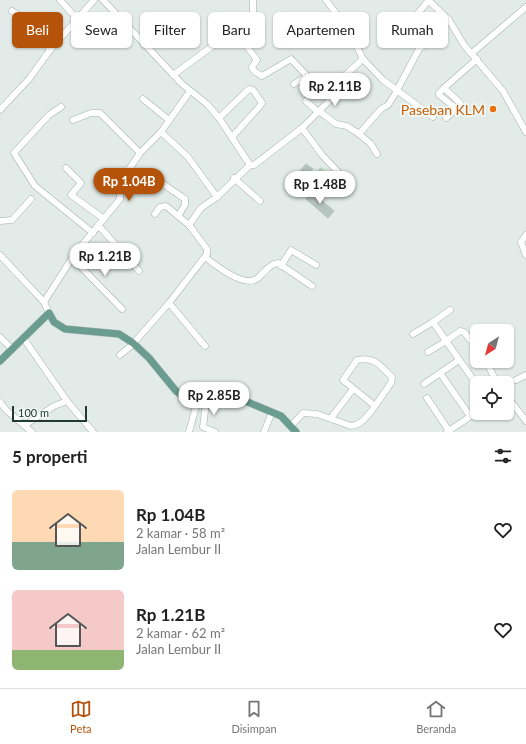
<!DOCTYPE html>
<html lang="id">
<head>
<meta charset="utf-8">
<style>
  body { margin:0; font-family:Lato,sans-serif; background:#f6f6f6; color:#222; height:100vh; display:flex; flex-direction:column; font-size:15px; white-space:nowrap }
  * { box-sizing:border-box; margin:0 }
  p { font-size:13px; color:#767676 }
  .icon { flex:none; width:22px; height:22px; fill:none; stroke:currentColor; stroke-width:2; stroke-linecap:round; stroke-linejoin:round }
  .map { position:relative; height:432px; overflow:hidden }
  .sheet { display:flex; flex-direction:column; background:#fff; flex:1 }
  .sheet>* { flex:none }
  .guide { position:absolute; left:12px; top:12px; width:502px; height:36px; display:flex; gap:8px }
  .needle { width:26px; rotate:216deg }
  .fabs { position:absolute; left:470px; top:324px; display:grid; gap:8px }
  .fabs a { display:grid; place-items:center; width:44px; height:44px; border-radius:6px; background:#fff; box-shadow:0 1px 3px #0004; font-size:20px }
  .scale { position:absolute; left:12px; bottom:10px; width:75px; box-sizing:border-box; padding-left:4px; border:2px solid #233a34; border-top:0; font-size:11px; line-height:14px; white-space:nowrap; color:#233a34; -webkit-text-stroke:3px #f2f8f5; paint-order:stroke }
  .price { position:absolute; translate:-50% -34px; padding:0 9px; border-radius:14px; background:#fff; color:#222; font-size:13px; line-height:26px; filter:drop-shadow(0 1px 2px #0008) }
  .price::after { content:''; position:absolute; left:50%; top:24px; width:12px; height:9px; margin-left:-6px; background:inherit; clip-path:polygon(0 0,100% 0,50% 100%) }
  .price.active { background:#b45309; color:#fff }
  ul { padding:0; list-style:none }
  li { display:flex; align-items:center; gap:12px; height:100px; padding:0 12px }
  li span { display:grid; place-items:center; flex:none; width:112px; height:80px; border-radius:6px; color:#555 }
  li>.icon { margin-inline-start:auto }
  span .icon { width:48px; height:48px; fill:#fffc; stroke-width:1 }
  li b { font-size:17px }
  h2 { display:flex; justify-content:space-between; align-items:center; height:48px; padding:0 12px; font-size:17px }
  .pill { padding:0 14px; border-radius:6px; background:#fff; box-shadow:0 1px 3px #0004; font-size:14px; line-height:36px }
  .pill.active { background:#b45309; color:#fff }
  .menu { display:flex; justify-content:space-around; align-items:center; height:56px; border-top:1px solid #e0e0e0; background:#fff; font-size:11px; color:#767676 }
  .menu a { display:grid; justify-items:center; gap:2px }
  .menu .active { color:#b45309 }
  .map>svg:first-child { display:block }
  .green { fill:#bcdac4 }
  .building { fill:#b7c5c0; stroke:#b5c4bd }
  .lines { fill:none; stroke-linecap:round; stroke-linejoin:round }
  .minor-casing { stroke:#a5b2ae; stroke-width:7 }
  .major-casing { stroke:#c1c8c6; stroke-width:8 }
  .minor { stroke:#fff; stroke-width:6 }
  .major { stroke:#6a9d8f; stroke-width:7 }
  .food-dot { fill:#e8710a; stroke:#f2f8f5; stroke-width:1.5 }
  .labels { text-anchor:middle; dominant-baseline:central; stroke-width:3.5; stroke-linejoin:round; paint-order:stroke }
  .food-label { font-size:14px; fill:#c56008; stroke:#f2f8f5; text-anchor:end }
</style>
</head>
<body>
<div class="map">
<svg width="526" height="432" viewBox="0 0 526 432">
  <rect width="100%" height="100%" fill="#e2ebe7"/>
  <!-- green -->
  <path class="green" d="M321 167 328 174 315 189 307 183Z"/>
  <!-- building -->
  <g class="building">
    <path d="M306 164 313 169 305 178 307 181 301 187 293 179Z"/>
    <path d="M312 192 334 211 328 218 306 199Z"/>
  </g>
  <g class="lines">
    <!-- minor casing -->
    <g class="minor-casing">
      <g id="minor">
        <path d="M60 0 78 20"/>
        <path d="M103 0 182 84 207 104 219 118 250 165"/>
        <path d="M326 0 348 29 363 59 383 80 433 117"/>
        <path d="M428 0 449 20 464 45 503 91 526 132"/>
        <path d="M12 11 31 22 50 50"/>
        <path d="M240 26 245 34 248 48 257 60 252 67C253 71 258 74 262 76L291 59 309 78"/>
        <path d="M406 28 428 1"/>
        <path d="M145 45 172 27"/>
        <path d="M472 53 526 7"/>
        <path d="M173 75 240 26 253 14V0"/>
        <path d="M294 84 307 76"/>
        <path d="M444 88 439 93V95L457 109"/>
        <path d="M143 99 169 120"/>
        <path d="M306 101 318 112"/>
        <path d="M61 107 49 115 14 153 35 186 93 233"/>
        <path d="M0 110 29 79 50 50 94 0"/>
        <path d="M319 111 336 124 347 126 359 134 381 109 388 105 395 94 419 49 449 20"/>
        <path d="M219 118 249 89 253 90 262 103 260 106 232 137"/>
        <path d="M446 118 460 106V103L444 88 477 59"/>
        <path d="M73 120 91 113H100L140 153"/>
        <path d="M302 128 322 155 341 175"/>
        <path d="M161 132 188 157 217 197"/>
        <path d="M359 134 371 144 377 154"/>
        <path d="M66 168 81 183 71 195 104 219"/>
        <path d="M129 169 155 187 163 184 185 199V205L178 216"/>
        <path d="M234 178 260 201"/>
        <path d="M155 214 160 207 166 206 189 225"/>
        <path d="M0 221 12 220 31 199"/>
        <path d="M98 225 139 271"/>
        <path d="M526 235 521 242 526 255"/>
        <path d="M0 255 44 302 49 313"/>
        <path d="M74 255 82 268 122 309"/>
        <path d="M205 257C215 265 245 289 258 278 264 273 269 264 278 263L312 286"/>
        <path d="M281 266 291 250 316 265"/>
        <path d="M44 302 74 255 120 199V183L140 153 161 132 190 91"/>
        <path d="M169 303 205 346"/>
        <path d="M433 322 450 310"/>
        <path d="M413 334 433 322 446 341 460 331 464 332 477 348"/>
        <path d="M0 337 12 349"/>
        <path d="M24 339 67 401 93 432"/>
        <path d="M428 352 446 341 477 385"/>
        <path d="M120 355 131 346 169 303 207 254V249L189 225 201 208 217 197 250 165H254L302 128 336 94 332 87 363 59"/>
        <path d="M486 361 495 379"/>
        <path d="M440 373 470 416"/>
        <path d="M516 380 526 375"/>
        <path d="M424 384 459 360"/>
        <path d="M427 398 449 431"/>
        <path d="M509 399 526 421"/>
        <path d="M0 402 6 410 32 432"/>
        <path d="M206 403 203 427 215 432"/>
        <path d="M331 418 353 389"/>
        <path d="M25 425 54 406 67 401"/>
        <path d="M291 426 303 413 317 414 351 426C362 425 369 414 375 406L343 380 357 360C375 356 380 366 392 377L391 383 375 406"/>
        <path d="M189 432 197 403"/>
        <path d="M264 432 272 412"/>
        <path d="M447 432 477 412"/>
      </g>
    </g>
    <!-- major casing -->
    <g class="major-casing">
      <path id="major" d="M0 361 49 313 54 322 65 329 119 334 133 343 149 358 176 391 188 400 197 403 238 398 281 416 296 432"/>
    </g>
    <!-- minor -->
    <use href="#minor" class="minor"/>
    <!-- major -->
    <use href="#major" class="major"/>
  </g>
  <!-- markers -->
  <circle class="food-dot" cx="493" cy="109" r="4"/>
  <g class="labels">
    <!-- food labels -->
    <g class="food-label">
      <text x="485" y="109">Paseban KLM</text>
    </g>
  </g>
</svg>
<div class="fabs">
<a><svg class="needle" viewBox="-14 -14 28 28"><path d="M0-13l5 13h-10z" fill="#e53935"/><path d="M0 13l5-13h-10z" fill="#767676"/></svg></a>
<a><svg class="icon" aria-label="locate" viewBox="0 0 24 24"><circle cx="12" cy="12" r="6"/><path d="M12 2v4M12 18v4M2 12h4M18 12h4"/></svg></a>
</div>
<div class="scale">100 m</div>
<b class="price" style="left:335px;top:107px">Rp 2.11B</b>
<b class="price active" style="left:129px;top:202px">Rp 1.04B</b>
<b class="price" style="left:320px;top:205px">Rp 1.48B</b>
<b class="price" style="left:105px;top:277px">Rp 1.21B</b>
<b class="price" style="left:214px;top:416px">Rp 2.85B</b>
<div class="guide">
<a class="pill active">Beli</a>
<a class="pill">Sewa</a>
<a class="pill">Filter</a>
<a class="pill">Baru</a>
<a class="pill">Apartemen</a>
<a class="pill">Rumah</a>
</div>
</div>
<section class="sheet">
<h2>5 properti<svg class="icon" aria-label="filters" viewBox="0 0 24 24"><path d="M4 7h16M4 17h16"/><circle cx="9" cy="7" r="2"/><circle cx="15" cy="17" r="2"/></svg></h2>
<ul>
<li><span style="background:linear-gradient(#ffd9b3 65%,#7fa58c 0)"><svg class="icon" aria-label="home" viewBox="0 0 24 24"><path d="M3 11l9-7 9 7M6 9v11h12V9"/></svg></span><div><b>Rp 1.04B</b><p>2 kamar · 58 m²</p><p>Jalan Lembur II</p></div><svg class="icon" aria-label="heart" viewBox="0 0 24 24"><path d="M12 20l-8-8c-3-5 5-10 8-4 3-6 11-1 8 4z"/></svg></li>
<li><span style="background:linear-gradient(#f6c9c9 75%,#8fb573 0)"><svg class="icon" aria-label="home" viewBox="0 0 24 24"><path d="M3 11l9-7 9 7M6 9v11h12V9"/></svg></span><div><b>Rp 1.21B</b><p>2 kamar · 62 m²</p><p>Jalan Lembur II</p></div><svg class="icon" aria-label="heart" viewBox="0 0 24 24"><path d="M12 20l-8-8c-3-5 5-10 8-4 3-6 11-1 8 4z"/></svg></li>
</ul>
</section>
<nav class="menu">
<a class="active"><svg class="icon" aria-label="map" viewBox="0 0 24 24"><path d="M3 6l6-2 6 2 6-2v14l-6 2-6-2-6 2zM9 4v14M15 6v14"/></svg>Peta</a>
<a><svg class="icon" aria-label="saved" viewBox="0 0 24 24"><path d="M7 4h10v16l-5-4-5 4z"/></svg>Disimpan</a>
<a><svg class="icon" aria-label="home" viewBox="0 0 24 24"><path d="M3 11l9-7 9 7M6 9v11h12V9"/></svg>Beranda</a>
</nav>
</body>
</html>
